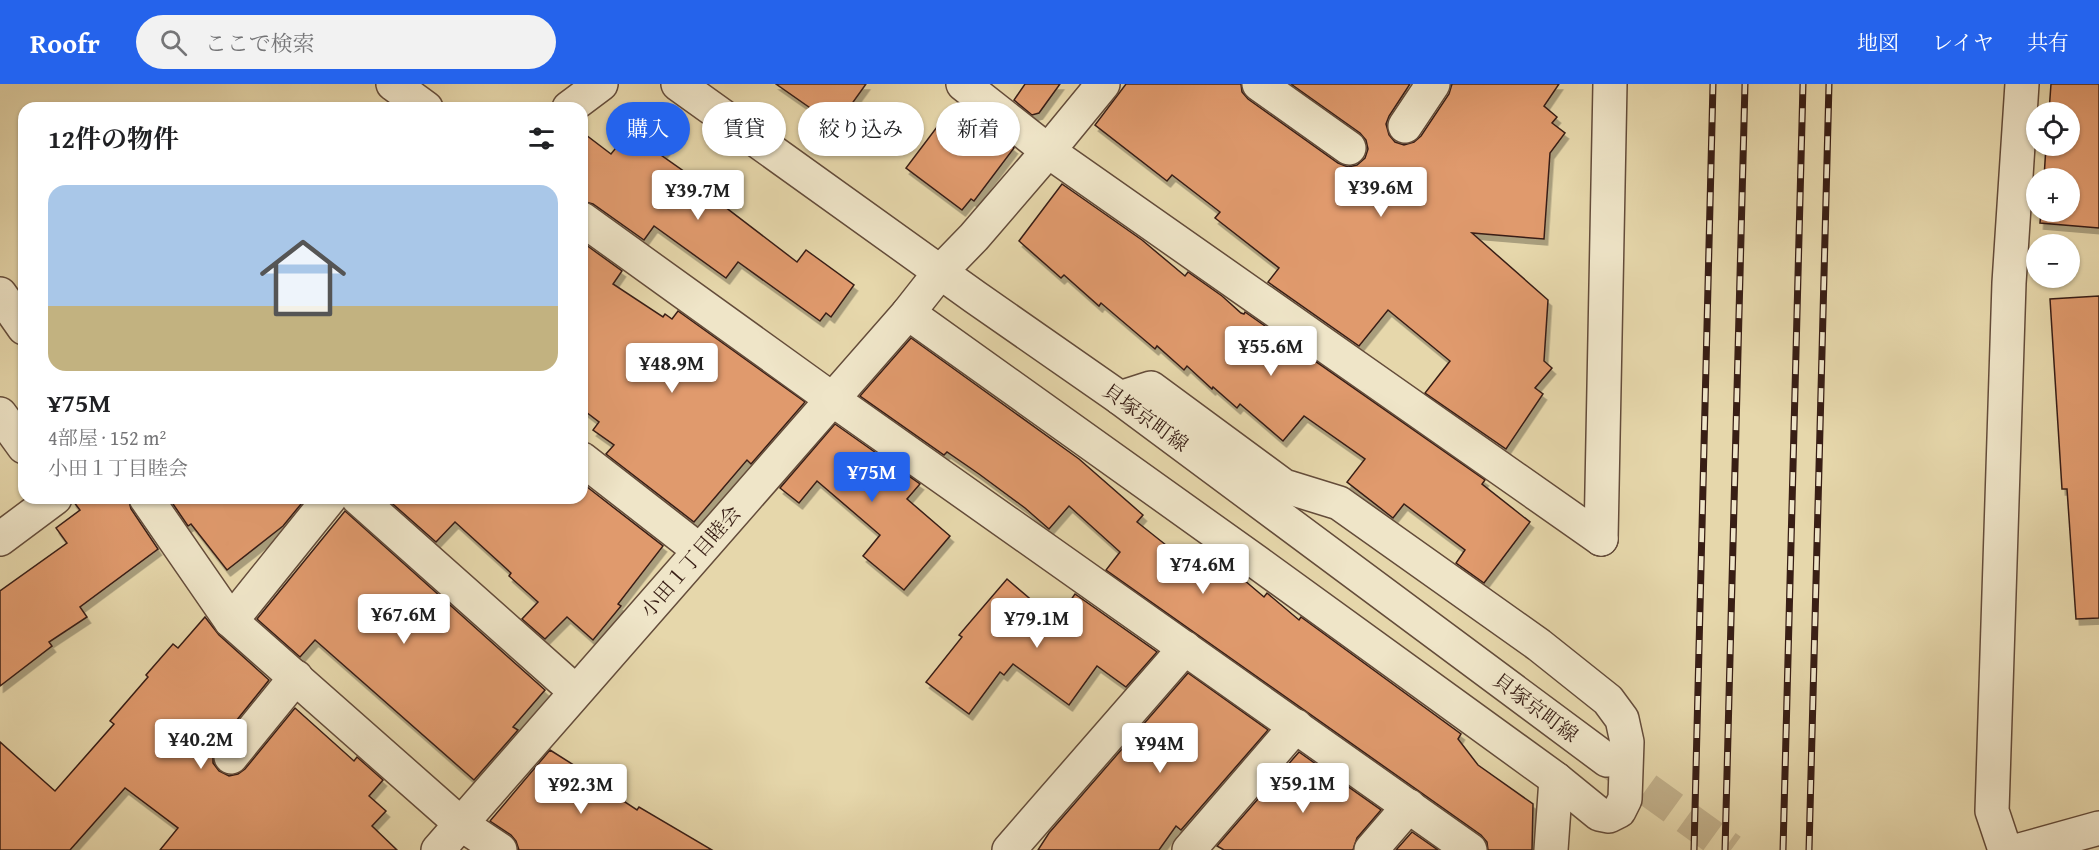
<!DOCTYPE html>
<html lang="ja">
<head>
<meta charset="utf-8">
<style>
  body { margin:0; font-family:"Gentium Book Plus","Noto Serif JP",serif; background:#f2f2f2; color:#202124; height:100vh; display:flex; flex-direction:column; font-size:22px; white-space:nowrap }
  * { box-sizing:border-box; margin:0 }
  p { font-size:20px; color:#757577 }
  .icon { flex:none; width:33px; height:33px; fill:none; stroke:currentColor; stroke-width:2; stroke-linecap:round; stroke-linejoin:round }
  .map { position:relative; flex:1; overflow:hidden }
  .sheet { position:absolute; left:18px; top:18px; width:570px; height:402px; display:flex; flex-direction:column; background:#fff; border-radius:18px; box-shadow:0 2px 4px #0004 }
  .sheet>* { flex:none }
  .hud { position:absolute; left:606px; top:18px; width:570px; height:54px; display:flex; gap:12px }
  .fabs { position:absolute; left:2026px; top:18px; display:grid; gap:12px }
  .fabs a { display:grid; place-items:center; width:54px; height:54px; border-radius:50%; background:#fff; box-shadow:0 2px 4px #0004; font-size:30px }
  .price { position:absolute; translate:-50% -51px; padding:0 14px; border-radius:6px; background:#fff; color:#222; font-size:20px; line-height:39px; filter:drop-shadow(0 2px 3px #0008) }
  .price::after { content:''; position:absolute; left:50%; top:36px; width:18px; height:14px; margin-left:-9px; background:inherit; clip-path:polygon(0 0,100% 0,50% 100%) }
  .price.on { background:#2563eb; color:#fff }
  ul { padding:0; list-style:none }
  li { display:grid; align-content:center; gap:12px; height:318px; padding:0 30px }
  li span { display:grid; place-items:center; height:186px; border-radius:18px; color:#555 }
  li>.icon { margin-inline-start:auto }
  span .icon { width:108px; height:108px; fill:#fffc; stroke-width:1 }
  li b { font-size:26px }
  h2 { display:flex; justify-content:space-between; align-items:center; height:72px; padding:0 30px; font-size:26px }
  .tag { padding:0 21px; border-radius:27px; background:#fff; box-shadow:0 2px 4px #0004; font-size:21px; line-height:54px }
  .tag.on { background:#2563eb; color:#fff }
  header { display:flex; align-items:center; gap:36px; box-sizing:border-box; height:84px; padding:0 30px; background:#2563eb; color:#fff }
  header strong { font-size:28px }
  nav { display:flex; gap:33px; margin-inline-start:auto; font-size:21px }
  .search { width:420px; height:54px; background:#f2f2f2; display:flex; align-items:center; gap:15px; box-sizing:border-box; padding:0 21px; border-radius:33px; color:#757577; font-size:22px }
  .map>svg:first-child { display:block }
  .building { fill:#e09a6d; stroke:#381e15; stroke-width:1.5; filter:url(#shadow) }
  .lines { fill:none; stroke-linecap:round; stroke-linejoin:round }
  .minor-tunnel { stroke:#c3b28d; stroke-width:33; stroke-dasharray:33 16; stroke-linecap:butt }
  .minor-casing { stroke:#644c3a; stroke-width:36 }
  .minor { stroke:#efe5c8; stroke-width:33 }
  .rail-casing { stroke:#381e15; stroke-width:7 }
  .rail { stroke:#efe5c8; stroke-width:4.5; stroke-dasharray:14; stroke-linecap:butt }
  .labels { text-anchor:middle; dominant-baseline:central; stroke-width:4.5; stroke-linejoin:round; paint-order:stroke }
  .street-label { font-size:20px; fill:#381e15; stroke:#efe5c8 }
</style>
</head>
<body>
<header>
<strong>Roofr</strong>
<div class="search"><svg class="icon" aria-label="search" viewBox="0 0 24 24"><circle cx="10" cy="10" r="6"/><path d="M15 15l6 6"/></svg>ここで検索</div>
<nav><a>地図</a><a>レイヤ</a><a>共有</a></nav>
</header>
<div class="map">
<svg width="2099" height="766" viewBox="0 0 2099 766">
  <defs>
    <filter id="shadow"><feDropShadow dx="3.5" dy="6" stdDeviation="0" flood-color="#0004"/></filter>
  </defs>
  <rect width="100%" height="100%" fill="#e6d7ab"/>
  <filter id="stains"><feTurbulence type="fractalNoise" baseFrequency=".00333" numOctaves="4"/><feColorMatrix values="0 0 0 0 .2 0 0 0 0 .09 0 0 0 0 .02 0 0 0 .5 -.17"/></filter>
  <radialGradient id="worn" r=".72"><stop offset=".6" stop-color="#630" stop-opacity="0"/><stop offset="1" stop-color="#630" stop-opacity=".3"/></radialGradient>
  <!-- building -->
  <g class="building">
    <path d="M776 0H866L836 42Z"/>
    <path d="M1025 0H1060L1039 29 1032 31 1014 16Z"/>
    <path d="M1126 0H1241L1242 8 1248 15 1338 79 1348 83 1357 81 1365 74 1368 65 1366 56 1360 49 1291 0H1410L1389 32 1386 40 1389 51 1395 58 1404 61 1414 58 1421 52 1449 10 1452 0H1559L1544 22 1557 33 1552 39 1565 49 1550 69 1544 155 1472 149 1548 216 1544 277 1552 284 1535 304 1543 310 1506 365 1425 309 1450 277 1388 226 1359 262 1268 198 1279 184 1215 134 1220 128 1172 91 1167 97 1095 41Z"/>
    <path d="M2051 0H2099V144L2040 139 2041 128H2070V94H2044L2046 62H2070V28H2049Z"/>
    <path d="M974 33 1014 64 974 117 971 115 962 126 906 84 937 43 952 53 966 35 970 39Z"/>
    <path d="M636 39 667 64 661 71 692 93 690 96 797 178 806 166 854 201 831 233 826 229 820 237 738 178 726 194 654 142 644 156 593 120 582 117V48L611 70Z"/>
    <path d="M1062 100 1142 156 1185 192 1188 188 1222 212 1241 229 1244 230 1245 228 1485 396 1482 400 1530 438 1484 499 1456 479 1465 466 1404 420 1393 434 1347 398 1365 375 1304 332 1283 357 1240 320 1237 324 1213 303 1212 305 1187 282 1184 286 1157 262 1155 265 1101 219 1099 222 1064 191 1061 194 1019 157Z"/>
    <path d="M582 158 622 187 613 200 663 233 665 230 672 235 678 227 805 318 751 380 747 376 694 438 606 370 614 361 593 346 599 338 582 325Z"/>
    <path d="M2099 212V534L2076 535 2067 405H2062L2050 215Z"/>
    <path d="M911 254 1079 375 1143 431 1137 438 1210 496 1224 479 1264 513 1267 509 1299 536 1301 533 1461 650 1458 655 1478 681 1533 720 1532 766H1488L1487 758 1481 751 1106 486 1120 468 1069 422 1049 445 1025 424 979 390 947 368 944 371 860 312Z"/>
    <path d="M835 340 920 400 907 415 950 452 904 506 863 472 880 451 817 397 799 419 780 404Z"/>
    <path d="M582 399 663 462 618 520 621 522 593 556 567 533 545 555 522 535 538 518 509 492 511 489 455 438 436 458 386 414H582Z"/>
    <path d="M73 414H128L131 425 158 465 80 523 87 533 49 558 52 562 0 602V507L67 459 56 444 80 426 73 417Z"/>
    <path d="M169 414H306L283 442 227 486 191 440 188 442Z"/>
    <path d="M345 427 545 606 513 643 518 646 474 696 315 556 300 573 257 535Z"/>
    <path d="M1007 495 1056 537 1075 510 1157 568 1126 603 1097 582 1069 621 1013 580 1004 591 1000 588 969 630 926 598 962 553 959 551Z"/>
    <path d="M205 533 219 551 269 596 216 662 213 669V679L219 687 229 692 238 690 245 685 295 624 354 677 357 673 383 696 369 712 386 727 372 742 397 766H160L178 744 125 704 70 766H0V658L55 707 114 640 110 637 148 593 146 591 173 560 178 564Z"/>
    <path d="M1188 589 1268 646 1181 746 1176 742 1159 766H1038L1049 749Z"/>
    <path d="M550 666 588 690 587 693 637 726 639 723 712 766H519L516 757 511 751 490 737Z"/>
    <path d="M1299 668 1381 726 1357 754 1353 766H1224L1217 762Z"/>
    <path d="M1412 748 1438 766H1396Z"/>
  </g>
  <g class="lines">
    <!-- minor-tunnel -->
    <path class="minor-tunnel" d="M1607 676 1731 766"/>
    <!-- minor casing -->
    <g class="minor-casing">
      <g id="minor">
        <path d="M393 0 426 24"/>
        <path d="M678 0 975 213 1120 314 1607 676"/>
        <path d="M963 0 1048 67 1601 455"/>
        <path d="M1259 0 1349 64"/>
        <path d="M569 24 601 0"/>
        <path d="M1405 42 1433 0"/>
        <path d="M582 135 832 315 1470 766"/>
        <path d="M0 210 24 244"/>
        <path d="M908 229 1258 479 1556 695 1599 730 1609 732 1619 727 1625 715 1627 658 1622 635 1608 616 1539 561 1339 419 1284 402 1151 304 1120 314"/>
        <path d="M0 330 24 363"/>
        <path d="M582 375 699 466"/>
        <path d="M146 414 231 537 461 740 500 766"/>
        <path d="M358 414 575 607"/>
        <path d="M0 455 55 414"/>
        <path d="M1601 455 1610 0"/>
        <path d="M231 537 330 414"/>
        <path d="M231 673 296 593"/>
        <path d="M438 766 908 229 941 187 974 153 1048 67 1103 0"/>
        <path d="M1009 766 1185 564"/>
        <path d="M1189 766 1296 642"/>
        <path d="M1371 766 1409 722"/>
        <path d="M1551 766 1556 695"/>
        <path d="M2005 766 1992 727 2009 199 2022 0"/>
        <path d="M2020 766 2099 744"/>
      </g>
    </g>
    <!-- minor -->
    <use href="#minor" class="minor"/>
    <!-- rail casing -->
    <g class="rail-casing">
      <g id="rail">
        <path d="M1694 766 1713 0"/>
        <path d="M1725 766 1745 0"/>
        <path d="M1783 766 1803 0"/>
        <path d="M1809 766 1829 0"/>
      </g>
    </g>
    <!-- rail -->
    <use href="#rail" class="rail"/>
  </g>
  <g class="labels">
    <!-- street labels -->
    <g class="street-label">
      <text transform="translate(1146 333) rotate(36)">貝塚京町線</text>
      <text transform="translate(690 477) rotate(-49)">小田１丁目睦会</text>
      <text transform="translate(1536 623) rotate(37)">貝塚京町線</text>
    </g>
  </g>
  <rect width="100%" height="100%" filter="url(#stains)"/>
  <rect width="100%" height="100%" fill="url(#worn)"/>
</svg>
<div class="fabs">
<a><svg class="icon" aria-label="locate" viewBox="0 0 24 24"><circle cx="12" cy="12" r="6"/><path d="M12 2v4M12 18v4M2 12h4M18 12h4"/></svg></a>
<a>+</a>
<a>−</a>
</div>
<b class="price" style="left:1381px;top:134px">¥39.6M</b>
<b class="price" style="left:698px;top:137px">¥39.7M</b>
<b class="price" style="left:1271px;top:293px">¥55.6M</b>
<b class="price" style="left:672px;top:310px">¥48.9M</b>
<b class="price on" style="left:872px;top:419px">¥75M</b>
<b class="price" style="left:1203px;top:511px">¥74.6M</b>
<b class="price" style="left:404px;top:561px">¥67.6M</b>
<b class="price" style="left:1037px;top:565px">¥79.1M</b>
<b class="price" style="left:201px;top:686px">¥40.2M</b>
<b class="price" style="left:1160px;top:690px">¥94M</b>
<b class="price" style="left:1303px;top:730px">¥59.1M</b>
<b class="price" style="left:581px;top:731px">¥92.3M</b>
<div class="hud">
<a class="tag on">購入</a>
<a class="tag">賃貸</a>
<a class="tag">絞り込み</a>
<a class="tag">新着</a>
</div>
<section class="sheet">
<h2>12件の物件<svg class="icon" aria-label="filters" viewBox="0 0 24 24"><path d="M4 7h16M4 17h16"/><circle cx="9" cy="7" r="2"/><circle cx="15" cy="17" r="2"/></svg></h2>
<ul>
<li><span style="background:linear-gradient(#a9c7e8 65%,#c2b280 0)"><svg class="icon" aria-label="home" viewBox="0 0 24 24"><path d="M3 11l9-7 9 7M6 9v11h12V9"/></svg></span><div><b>¥75M</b><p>4部屋 · 152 m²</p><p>小田１丁目睦会</p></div></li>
</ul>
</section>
</div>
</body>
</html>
